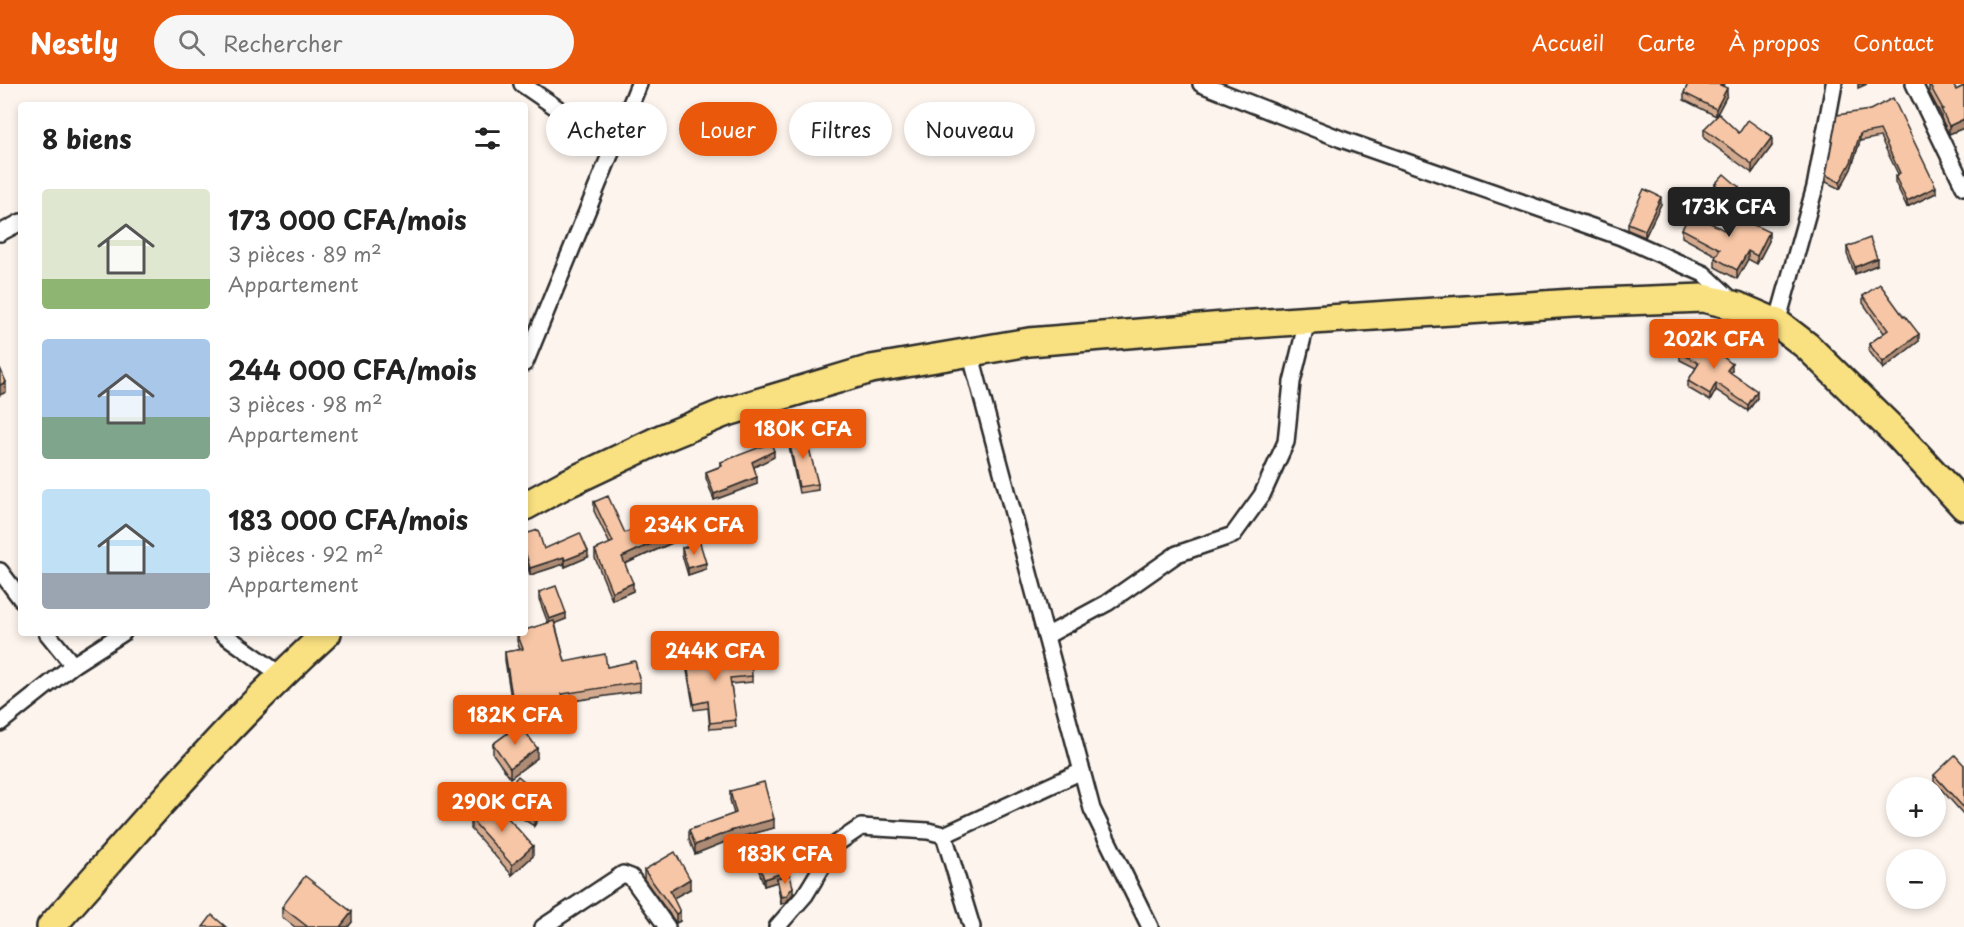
<!DOCTYPE html>
<html lang="fr">
<head>
<meta charset="utf-8">
<style>
  body { margin:0; font-family:"Playpen Sans",sans-serif; background:#f6f6f6; color:#222; height:100vh; display:flex; flex-direction:column; font-size:22px; white-space:nowrap }
  * { box-sizing:border-box; margin:0 }
  p { font-size:20px; color:#767676 }
  .icon { flex:none; width:33px; height:33px; fill:none; stroke:currentColor; stroke-width:2; stroke-linecap:round; stroke-linejoin:round }
  .map { position:relative; flex:1; overflow:hidden }
  .sheet { position:absolute; left:18px; top:18px; width:510px; height:534px; display:flex; flex-direction:column; background:#fff; border-radius:6px; box-shadow:0 3px 9px #0003 }
  .sheet>* { flex:none }
  .guide { position:absolute; left:546px; top:18px; width:570px; height:54px; display:flex; gap:12px }
  .tools { position:absolute; left:1886px; top:693px; display:grid; gap:12px }
  .tools a { display:grid; place-items:center; width:60px; height:60px; border-radius:50%; background:#fff; box-shadow:0 3px 9px #0003; font-size:30px }
  .price { position:absolute; translate:-50% -51px; padding:0 14px; border-radius:6px; background:#ea580c; color:#fff; font-size:20px; line-height:39px; filter:drop-shadow(0 2px 3px #0008) }
  .price::after { content:''; position:absolute; left:50%; top:36px; width:18px; height:14px; margin-left:-9px; background:inherit; clip-path:polygon(0 0,100% 0,50% 100%) }
  .price.on { background:#222; color:#fff }
  ul { padding:0; list-style:none }
  li { display:flex; align-items:center; gap:18px; height:150px; padding:0 24px }
  li span { display:grid; place-items:center; flex:none; width:168px; height:120px; border-radius:6px; color:#555 }
  li>.icon { margin-inline-start:auto }
  span .icon { width:72px; height:72px; fill:#fffc; stroke-width:1 }
  li b { font-size:26px }
  h2 { display:flex; justify-content:space-between; align-items:center; height:72px; padding:0 24px; font-size:26px }
  .pill { padding:0 21px; border-radius:27px; background:#fff; box-shadow:0 3px 9px #0003; font-size:21px; line-height:54px }
  .pill.on { background:#ea580c; color:#fff }
  header { display:flex; align-items:center; gap:36px; box-sizing:border-box; height:84px; padding:0 30px; background:#ea580c; color:#fff }
  header strong { font-size:28px }
  nav { display:flex; gap:33px; margin-inline-start:auto; font-size:21px }
  .search { width:420px; height:54px; background:#f6f6f6; display:flex; align-items:center; gap:15px; box-sizing:border-box; padding:0 21px; border-radius:33px; color:#767676; font-size:22px }
  .map>svg:first-child { display:block }
  .lines { fill:none; stroke-linecap:round; stroke-linejoin:round }
  .street-casing { stroke:#2b2b2b; stroke-width:20 }
  .highway-casing { stroke:#2b2b2b; stroke-width:32 }
  .street { stroke:#fff; stroke-width:15 }
  .highway { stroke:#f9e181; stroke-width:27 }
  .wall { fill:#d4aa8f; stroke:#2b2b2b; stroke-width:1.5 }
  .shaded-wall { fill:#ad8b74; stroke:#2b2b2b; stroke-width:1.5 }
  .building { fill:#f7c6a6; stroke:#2b2b2b; stroke-width:1.5 }
</style>
</head>
<body>
<header>
<strong>Nestly</strong>
<div class="search"><svg class="icon" aria-label="search" viewBox="0 0 24 24"><circle cx="10" cy="10" r="6"/><path d="M15 15l6 6"/></svg>Rechercher</div>
<nav><a>Accueil</a><a>Carte</a><a>À propos</a><a>Contact</a></nav>
</header>
<div class="map">
<svg width="1964" height="843" viewBox="0 0 1964 843">
  <rect width="100%" height="100%" fill="#fdf4ed"/>
  <filter id="ink" filterUnits="userSpaceOnUse"><feTurbulence type="fractalNoise" baseFrequency=".0167" numOctaves="2"/><feDisplacementMap in="SourceGraphic" scale="12" xChannelSelector="R" yChannelSelector="G"/><feConvolveMatrix kernelMatrix="1 2 1 2 8 2 1 2 1" color-interpolation-filters="sRGB"/></filter>
  <g filter="url(#ink)">
    <g class="lines">
      <!-- street casing -->
      <g class="street-casing">
        <g id="street">
          <path d="M522 0 614 63"/>
          <path d="M1201 0 1341 55 1621 153 1704 190 1735 219"/>
          <path d="M1914 0 1964 103"/>
          <path d="M0 149 21 138"/>
          <path d="M1777 239 1815 103 1834 0"/>
          <path d="M970 268 1092 725 1150 843"/>
          <path d="M525 279 639 0"/>
          <path d="M0 487 21 515"/>
          <path d="M47 549 73 581"/>
          <path d="M222 549 281 591"/>
          <path d="M1046 552 1107 519 1177 470 1233 451 1262 411 1286 358 1292 298 1307 237"/>
          <path d="M0 639 73 581 123 549"/>
          <path d="M944 751 972 843"/>
          <path d="M543 843 623 790 631 793 667 843"/>
          <path d="M777 843 805 811 836 760 861 743 928 747 944 751 1082 687"/>
        </g>
      </g>
      <!-- highway casing -->
      <g class="highway-casing">
        <g id="highway">
          <path d="M525 422 564 401 663 354 724 329 871 285 1029 258 1237 241 1573 219 1703 214 1737 222 1777 239 1807 262 1900 353 1964 422"/>
          <path d="M51 843C140 743 228 639 327 549"/>
        </g>
      </g>
      <!-- street -->
      <use href="#street" class="street"/>
      <!-- highway -->
      <use href="#highway" class="highway"/>
    </g>
    <!-- wall -->
    <g class="wall">
      <path d="M1688 0H1724L1723 2 1727 11 1716 32 1684 16V9Z"/>
      <path d="M1929 0 1956 6 1964 2V44L1949 50 1941 34V31L1929 8Z"/>
      <path d="M1870 26 1936 109 1907 123 1895 98V92L1898 90 1880 53 1860 57 1851 85 1840 105 1826 98V91Z"/>
      <path d="M1704 45 1772 62 1752 89 1704 54Z"/>
      <path d="M1715 100 1739 110 1730 121 1715 107Z"/>
      <path d="M1661 120 1645 153 1628 146V139Z"/>
      <path d="M1682 145 1724 146 1769 157 1757 180 1748 175 1737 195 1715 183V174L1717 172 1682 153Z"/>
      <path d="M1847 163 1877 181 1855 190 1847 170Z"/>
      <path d="M1863 212 1919 257 1883 285 1869 267V260L1884 249 1863 219Z"/>
      <path d="M1712 263 1732 287 1730 289 1757 314 1748 327 1716 306 1710 317 1688 304V297L1696 284 1680 276V269Z"/>
      <path d="M788 352 818 400V406L799 409 788 358Z"/>
      <path d="M774 373 754 383 757 400 714 416 706 394V388L721 382V378Z"/>
      <path d="M594 418 625 449 658 435 683 454 625 480 633 507 612 516 595 474V466L610 460 594 427Z"/>
      <path d="M525 450 544 465 588 473 565 483 564 480 530 491 525 473Z"/>
      <path d="M682 464 706 485 688 491 682 471Z"/>
      <path d="M539 508 566 535 555 539 565 578 607 583 640 598V607L566 618V625L521 642 537 674 510 694 493 670V660L518 642 512 621 505 576V568L520 566 517 557V549L548 539 539 515Z"/>
      <path d="M684 564 705 577 752 592V598L731 600 736 643 710 645 708 624 694 626 684 570Z"/>
      <path d="M1964 681V731L1934 697V691Z"/>
      <path d="M730 707 774 744 730 756 695 770 689 755V746L734 730 730 716Z"/>
      <path d="M537 713 534 717 543 728 534 742 500 720V714Z"/>
      <path d="M471 735 533 772 512 791 471 745Z"/>
      <path d="M758 777 785 792 793 810 786 818 781 820 777 798 764 802 758 784Z"/>
      <path d="M644 786 690 805 673 814 680 837 676 839 644 795Z"/>
      <path d="M282 823 352 838 348 843H295L282 833Z"/>
    </g>
    <!-- shaded-wall -->
    <g class="shaded-wall">
      <path d="M1858 0H1867L1858 4Z"/>
      <path d="M1727 4V11L1716 32V25Z"/>
      <path d="M1964 35V44L1949 50V42Z"/>
      <path d="M1860 50V57L1851 85 1840 105V98Z"/>
      <path d="M1772 53V62L1752 89V80Z"/>
      <path d="M1739 103V110L1730 121V114Z"/>
      <path d="M1936 103V109L1907 123V117Z"/>
      <path d="M1661 113V120L1645 153V146Z"/>
      <path d="M1769 148V157L1757 180V172Z"/>
      <path d="M1748 167V175L1737 195V186Z"/>
      <path d="M1877 174V181L1855 190V183Z"/>
      <path d="M1919 250V257L1883 285V278Z"/>
      <path d="M1732 280V287L1727 293V286Z"/>
      <path d="M6 298V308L0 311V301Z"/>
      <path d="M1716 299V306L1710 317V310Z"/>
      <path d="M1757 307V314L1748 327V321Z"/>
      <path d="M774 367V373L752 384V378Z"/>
      <path d="M757 393V400L714 416V410Z"/>
      <path d="M683 445V454L622 481V473Z"/>
      <path d="M588 467V473L565 483V476Z"/>
      <path d="M564 473V480L530 491V484Z"/>
      <path d="M706 479V485L688 491V484Z"/>
      <path d="M633 499V507L612 516V508Z"/>
      <path d="M566 529V535L549 542V535Z"/>
      <path d="M566 616V625L518 643V635Z"/>
      <path d="M537 664V674L510 694V684Z"/>
      <path d="M537 708V713L531 720V714Z"/>
      <path d="M543 722V728L534 742V736Z"/>
      <path d="M774 735V744L730 756 695 770V761L730 747Z"/>
      <path d="M533 762V772L512 791V781Z"/>
      <path d="M785 788V795L777 794V798L764 802V795Z"/>
      <path d="M690 795V805L670 816V807Z"/>
      <path d="M793 803V810L786 818 781 820V813Z"/>
      <path d="M352 828V838L348 843H340Z"/>
      <path d="M680 828V837L676 839V830Z"/>
    </g>
    <!-- building -->
    <g class="building">
      <path d="M1688 0H1721L1720 1 1727 4 1716 25 1684 9Z"/>
      <path d="M1929 0H1953L1956 6 1964 2V35L1949 42 1941 25H1943Z"/>
      <path d="M1893 14 1936 103 1907 117 1895 92 1900 89 1880 46 1860 50 1851 78 1840 98 1826 91 1837 31 1870 26Z"/>
      <path d="M1719 30 1739 49 1748 36 1772 53 1752 80 1704 45Z"/>
      <path d="M1724 90 1739 103 1730 114 1715 100Z"/>
      <path d="M1644 105 1661 113 1645 146 1628 139Z"/>
      <path d="M1691 129 1724 146 1731 130 1769 148 1757 172 1748 167 1737 186 1715 174 1720 165 1682 145Z"/>
      <path d="M1870 154 1877 174 1855 183 1847 163Z"/>
      <path d="M1880 200 1904 233 1905 232 1919 250 1883 278 1869 260 1888 246 1863 212Z"/>
      <path d="M1691 249 1712 259 1710 262 1732 280 1727 286 1757 307 1748 321 1716 299 1710 310 1688 297 1699 279 1680 269Z"/>
      <path d="M0 284 6 298 0 301Z"/>
      <path d="M805 348 818 400 799 403 788 352Z"/>
      <path d="M771 359 774 367 752 378 757 393 714 410 706 388 722 382 721 378Z"/>
      <path d="M608 412 625 449 657 434 658 435 675 428 683 445 622 473 633 499 612 508 595 466 613 458 594 418Z"/>
      <path d="M538 446 544 465 580 449 588 467 565 476 564 473 530 484 525 467V450Z"/>
      <path d="M700 459 706 479 688 484 682 464Z"/>
      <path d="M556 502 566 529 549 535 539 508Z"/>
      <path d="M554 537 565 578 605 570 607 583 635 577 640 598 562 610 566 616 518 635 512 612 505 568 523 565 517 549H525V546Z"/>
      <path d="M702 560 705 577 751 573 752 592 730 594 736 636 710 639 708 617 694 620 684 564Z"/>
      <path d="M520 640 537 664 510 684 493 660Z"/>
      <path d="M1955 671 1964 681V724L1934 691Z"/>
      <path d="M518 692 537 708 531 714 543 722 534 736 500 714Z"/>
      <path d="M764 698 774 735 730 747 695 761 689 746 736 729 730 707Z"/>
      <path d="M492 716 533 762 512 781 471 735Z"/>
      <path d="M675 768 690 795 670 807 680 828 676 830 644 786Z"/>
      <path d="M779 771 785 788 764 795 758 777Z"/>
      <path d="M790 791 793 803 786 812 781 813 777 794Z"/>
      <path d="M305 792 352 828 340 843H308L282 823Z"/>
      <path d="M212 831 226 843H203Z"/>
    </g>
  </g>
</svg>
<div class="tools">
<a>+</a>
<a>−</a>
</div>
<b class="price on" style="left:1729px;top:154px">173K CFA</b>
<b class="price" style="left:1714px;top:286px">202K CFA</b>
<b class="price" style="left:803px;top:376px">180K CFA</b>
<b class="price" style="left:694px;top:472px">234K CFA</b>
<b class="price" style="left:715px;top:598px">244K CFA</b>
<b class="price" style="left:515px;top:662px">182K CFA</b>
<b class="price" style="left:502px;top:749px">290K CFA</b>
<b class="price" style="left:785px;top:801px">183K CFA</b>
<div class="guide">
<a class="pill">Acheter</a>
<a class="pill on">Louer</a>
<a class="pill">Filtres</a>
<a class="pill">Nouveau</a>
</div>
<section class="sheet">
<h2>8 biens<svg class="icon" aria-label="filters" viewBox="0 0 24 24"><path d="M4 7h16M4 17h16"/><circle cx="9" cy="7" r="2"/><circle cx="15" cy="17" r="2"/></svg></h2>
<ul>
<li><span style="background:linear-gradient(#dfe7d0 75%,#8fb573 0)"><svg class="icon" aria-label="home" viewBox="0 0 24 24"><path d="M3 11l9-7 9 7M6 9v11h12V9"/></svg></span><div><b>173 000 CFA/mois</b><p>3 pièces · 89 m²</p><p>Appartement</p></div></li>
<li><span style="background:linear-gradient(#a9c7e8 65%,#7fa58c 0)"><svg class="icon" aria-label="home" viewBox="0 0 24 24"><path d="M3 11l9-7 9 7M6 9v11h12V9"/></svg></span><div><b>244 000 CFA/mois</b><p>3 pièces · 98 m²</p><p>Appartement</p></div></li>
<li><span style="background:linear-gradient(#bfe0f5 70%,#9aa5b1 0)"><svg class="icon" aria-label="home" viewBox="0 0 24 24"><path d="M3 11l9-7 9 7M6 9v11h12V9"/></svg></span><div><b>183 000 CFA/mois</b><p>3 pièces · 92 m²</p><p>Appartement</p></div></li>
</ul>
</section>
</div>
</body>
</html>
